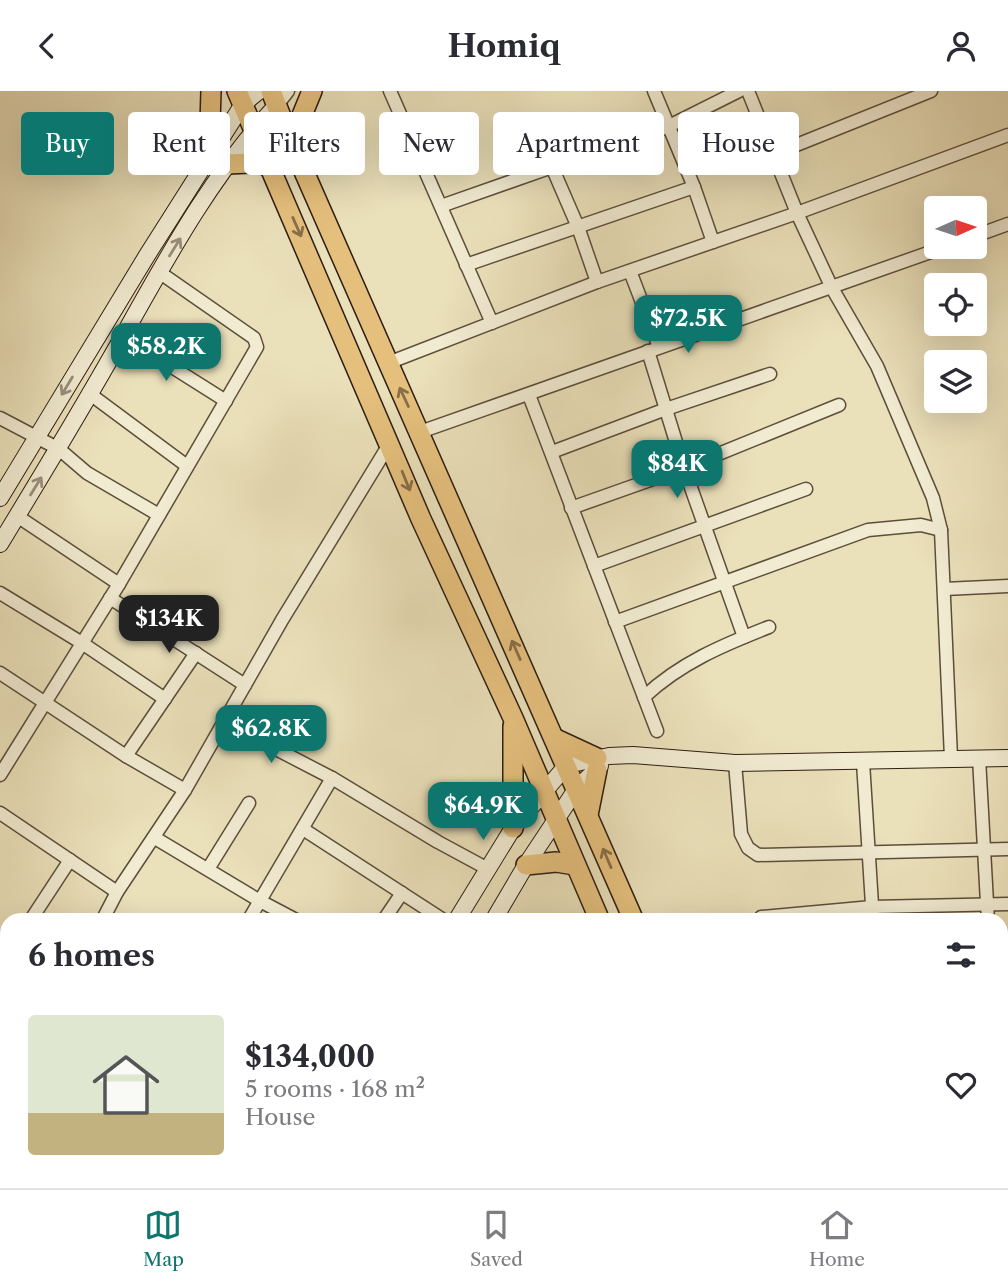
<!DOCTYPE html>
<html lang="en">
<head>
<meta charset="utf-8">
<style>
  body { margin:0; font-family:"Libre Caslon Text",serif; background:#f7f7f7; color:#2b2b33; height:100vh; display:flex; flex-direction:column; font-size:26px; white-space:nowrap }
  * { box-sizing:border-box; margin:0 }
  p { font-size:23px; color:#7c7c81 }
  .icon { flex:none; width:38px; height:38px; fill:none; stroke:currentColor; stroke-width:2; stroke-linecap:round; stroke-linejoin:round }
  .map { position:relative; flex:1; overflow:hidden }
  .drawer { position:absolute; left:0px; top:822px; width:1008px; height:275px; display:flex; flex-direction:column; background:#fff; border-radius:21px 21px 0 0; box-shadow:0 7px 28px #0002 }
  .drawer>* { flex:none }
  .banner { position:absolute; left:21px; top:21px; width:966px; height:63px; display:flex; gap:14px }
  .needle { width:46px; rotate:87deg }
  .buttons { position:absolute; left:924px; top:105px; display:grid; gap:14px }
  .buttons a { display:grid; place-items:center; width:63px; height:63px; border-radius:7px; background:#fff; box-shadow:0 7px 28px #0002; font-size:35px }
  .price { position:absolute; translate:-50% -60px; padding:0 16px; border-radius:14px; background:#0f766e; color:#fff; font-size:23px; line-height:46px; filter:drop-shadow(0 2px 4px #0008) }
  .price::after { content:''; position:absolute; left:50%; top:42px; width:21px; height:16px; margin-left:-10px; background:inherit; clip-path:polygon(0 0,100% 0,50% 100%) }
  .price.active { background:#222; color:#fff }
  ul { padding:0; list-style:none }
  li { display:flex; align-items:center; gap:21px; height:175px; padding:0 28px }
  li+li { border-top:2px solid #e1e1e2 }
  li span { display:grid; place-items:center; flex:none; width:196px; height:140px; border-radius:7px; color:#555 }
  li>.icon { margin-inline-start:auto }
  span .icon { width:84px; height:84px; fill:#fffc; stroke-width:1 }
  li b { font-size:30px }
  h2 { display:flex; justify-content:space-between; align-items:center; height:84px; padding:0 28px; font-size:30px }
  .pill { padding:0 24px; border-radius:7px; background:#fff; box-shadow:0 7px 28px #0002; font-size:24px; line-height:63px }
  .pill.active { background:#0f766e; color:#fff }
  header { display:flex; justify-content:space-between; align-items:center; height:91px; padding:0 28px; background:#fff; font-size:32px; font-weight:800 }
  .tabs { display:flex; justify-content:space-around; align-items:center; height:98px; border-top:2px solid #e1e1e2; background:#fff; font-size:19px; color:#7c7c81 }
  .tabs a { display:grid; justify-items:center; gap:4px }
  .tabs .active { color:#0f766e }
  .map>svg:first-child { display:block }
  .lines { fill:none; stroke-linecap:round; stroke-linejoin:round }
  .street-casing { stroke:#5c4e3a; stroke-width:15 }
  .secondary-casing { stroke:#2d1d10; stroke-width:18 }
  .primary-casing { stroke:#2d1d10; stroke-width:22 }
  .street { stroke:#f1ebd2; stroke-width:12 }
  .secondary { stroke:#f1ebd2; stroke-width:16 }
  .primary { stroke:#e5c07d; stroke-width:19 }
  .oneway { stroke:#896e46 }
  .oneway2 { stroke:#998e7b }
</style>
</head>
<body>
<header><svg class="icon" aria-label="back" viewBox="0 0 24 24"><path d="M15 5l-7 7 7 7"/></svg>Homiq<svg class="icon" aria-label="person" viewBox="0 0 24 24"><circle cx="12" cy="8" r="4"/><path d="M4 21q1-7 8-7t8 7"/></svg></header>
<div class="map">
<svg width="1008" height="1097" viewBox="0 0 1008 1097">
  <rect width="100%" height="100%" fill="#eae0ba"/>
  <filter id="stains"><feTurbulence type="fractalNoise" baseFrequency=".00286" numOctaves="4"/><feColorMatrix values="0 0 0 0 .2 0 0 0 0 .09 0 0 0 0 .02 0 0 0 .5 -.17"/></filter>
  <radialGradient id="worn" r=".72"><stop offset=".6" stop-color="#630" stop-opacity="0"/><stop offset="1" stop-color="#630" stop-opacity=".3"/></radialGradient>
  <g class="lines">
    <!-- street casing -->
    <g class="street-casing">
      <g id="street">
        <path d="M390 0 492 232"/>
        <path d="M654 0 694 96 713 151"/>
        <path d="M748 0 797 122 832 197 877 275 933 407 941 439 951 667"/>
        <path d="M277 14 288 0"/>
        <path d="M774 63 931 0"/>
        <path d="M552 76 667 36 739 0"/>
        <path d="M441 115 552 76 578 136 597 191"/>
        <path d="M975 145 1008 133"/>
        <path d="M466 174 694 96"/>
        <path d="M630 180 659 256"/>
        <path d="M123 245 226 310"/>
        <path d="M648 260 684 377 744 546"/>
        <path d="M388 272 597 191 797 122 1008 44"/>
        <path d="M90 303 187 375"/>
        <path d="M529 304 657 640"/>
        <path d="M0 327 59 358 87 382 159 424"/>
        <path d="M420 341 945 156"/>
        <path d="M552 361 666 318 770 283"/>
        <path d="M571 417 684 377 839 314"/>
        <path d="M17 425 119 493"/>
        <path d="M594 475 806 398"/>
        <path d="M944 498 1008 495"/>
        <path d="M0 502 82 552 165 608"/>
        <path d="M110 507 245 594"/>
        <path d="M615 531 868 439 921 434 941 439"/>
        <path d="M0 582 126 665 185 699"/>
        <path d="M644 606C680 572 723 554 769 536"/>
        <path d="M224 631 332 687 438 751 488 778"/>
        <path d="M126 665 196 562"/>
        <path d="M979 667 988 830"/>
        <path d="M863 671 873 830"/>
        <path d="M735 672 741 743 748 757 758 764 1008 758"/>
        <path d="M0 684 119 493 257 256 254 247 159 181"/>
        <path d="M0 722 117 801"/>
        <path d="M303 738 445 830"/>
        <path d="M155 747 260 810 298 830"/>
        <path d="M208 778 249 712"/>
        <path d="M761 826 872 816 1008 813"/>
        <path d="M30 830 70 769"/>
        <path d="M102 830 117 801 185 699 282 529 390 352"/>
        <path d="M248 830 332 687"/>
        <path d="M383 830 402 802"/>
        <path d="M0 876 7 865"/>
        <path d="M1001 919H1008"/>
        <path d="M1001 978H1008"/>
        <path d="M0 1003 7 992"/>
        <path d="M1001 1035H1008"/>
        <path d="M143 1090 154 1097"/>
        <path d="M581 1090 584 1097"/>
        <path d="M881 1090V1097"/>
        <path d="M998 1090 999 1097"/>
        <path d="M17 1097 21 1090"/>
        <path d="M85 1097 90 1090"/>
        <path d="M225 1097 229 1090"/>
        <path d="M440 1097 464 1090"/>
      </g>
    </g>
    <!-- secondary casing -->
    <g class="secondary-casing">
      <g id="secondary">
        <path d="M0 407 146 166 243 13 259 0"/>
        <path d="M0 453C39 389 77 326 114 261 162 176 209 86 277 14"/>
        <path d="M456 830 513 737 567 674 609 665 633 664 735 672 1008 667"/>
        <path d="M493 830 526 774 577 697 600 675"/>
        <path d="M295 1097 299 1090"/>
        <path d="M332 1097 336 1090"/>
      </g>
    </g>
    <!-- primary casing -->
    <g class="primary-casing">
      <g id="primary">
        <path d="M237 0 421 428 513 627 600 830"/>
        <path d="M271 0 291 51 634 830"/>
        <path d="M291 51 312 0"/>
        <path d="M209 65 211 0"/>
        <path d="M227 73 251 72 269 74"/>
        <path d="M556 648 597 667"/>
        <path d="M588 724 597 679"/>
        <path d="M513 737V635"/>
        <path d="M526 774 556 771 575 774"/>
        <path d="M715 1090 718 1097"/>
        <path d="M748 1090 751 1097"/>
      </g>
    </g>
    <!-- street -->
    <use href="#street" class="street"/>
    <!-- secondary -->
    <use href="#secondary" class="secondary"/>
    <!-- primary -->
    <use href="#primary" class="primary"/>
  </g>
  <!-- one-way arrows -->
  <defs><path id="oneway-shaft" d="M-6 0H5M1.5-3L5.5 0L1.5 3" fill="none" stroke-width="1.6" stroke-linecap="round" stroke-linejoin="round" transform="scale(1.75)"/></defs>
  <g class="oneway">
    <use href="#oneway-shaft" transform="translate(297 136) rotate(66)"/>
    <use href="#oneway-shaft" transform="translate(404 306) rotate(-115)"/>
    <use href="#oneway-shaft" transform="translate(406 390) rotate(68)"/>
    <use href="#oneway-shaft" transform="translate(516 559) rotate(-114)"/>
    <use href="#oneway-shaft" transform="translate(607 767) rotate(-113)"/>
  </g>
  <g class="oneway2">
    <use href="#oneway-shaft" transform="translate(175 156) rotate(-58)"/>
    <use href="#oneway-shaft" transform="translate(67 295) rotate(121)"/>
    <use href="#oneway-shaft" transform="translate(36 395) rotate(-58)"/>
  </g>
  <rect width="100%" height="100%" filter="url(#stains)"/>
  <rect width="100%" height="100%" fill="url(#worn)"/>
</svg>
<div class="buttons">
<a><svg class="needle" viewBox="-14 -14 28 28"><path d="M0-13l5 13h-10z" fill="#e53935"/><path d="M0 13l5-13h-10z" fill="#7c7c81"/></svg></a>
<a><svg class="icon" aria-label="locate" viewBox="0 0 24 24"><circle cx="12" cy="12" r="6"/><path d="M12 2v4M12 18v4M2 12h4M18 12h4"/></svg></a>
<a><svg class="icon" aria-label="layers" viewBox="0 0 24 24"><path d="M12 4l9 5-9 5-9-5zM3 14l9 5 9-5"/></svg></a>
</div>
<b class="price" style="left:688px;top:264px">$72.5K</b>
<b class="price" style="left:166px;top:292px">$58.2K</b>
<b class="price" style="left:677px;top:409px">$84K</b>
<b class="price active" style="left:169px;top:564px">$134K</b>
<b class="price" style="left:271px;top:674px">$62.8K</b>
<b class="price" style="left:483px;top:751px">$64.9K</b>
<div class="banner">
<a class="pill active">Buy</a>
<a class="pill">Rent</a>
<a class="pill">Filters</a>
<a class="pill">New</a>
<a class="pill">Apartment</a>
<a class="pill">House</a>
</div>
<section class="drawer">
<h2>6 homes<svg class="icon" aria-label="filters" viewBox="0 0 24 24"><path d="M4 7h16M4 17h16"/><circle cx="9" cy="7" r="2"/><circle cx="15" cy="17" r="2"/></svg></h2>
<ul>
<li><span style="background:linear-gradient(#dfe7d0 70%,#c2b280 0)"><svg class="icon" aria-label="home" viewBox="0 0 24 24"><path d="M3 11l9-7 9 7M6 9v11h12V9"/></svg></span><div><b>$134,000</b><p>5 rooms · 168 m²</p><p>House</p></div><svg class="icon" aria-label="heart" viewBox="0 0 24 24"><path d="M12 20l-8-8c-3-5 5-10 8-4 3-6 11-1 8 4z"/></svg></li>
</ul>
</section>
</div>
<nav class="tabs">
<a class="active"><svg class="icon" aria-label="map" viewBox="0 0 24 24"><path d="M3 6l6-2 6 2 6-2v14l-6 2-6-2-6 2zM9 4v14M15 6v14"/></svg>Map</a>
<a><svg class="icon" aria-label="saved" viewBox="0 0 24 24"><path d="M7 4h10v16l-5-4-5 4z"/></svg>Saved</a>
<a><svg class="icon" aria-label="home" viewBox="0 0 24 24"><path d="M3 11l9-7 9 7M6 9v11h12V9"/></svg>Home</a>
</nav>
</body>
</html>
